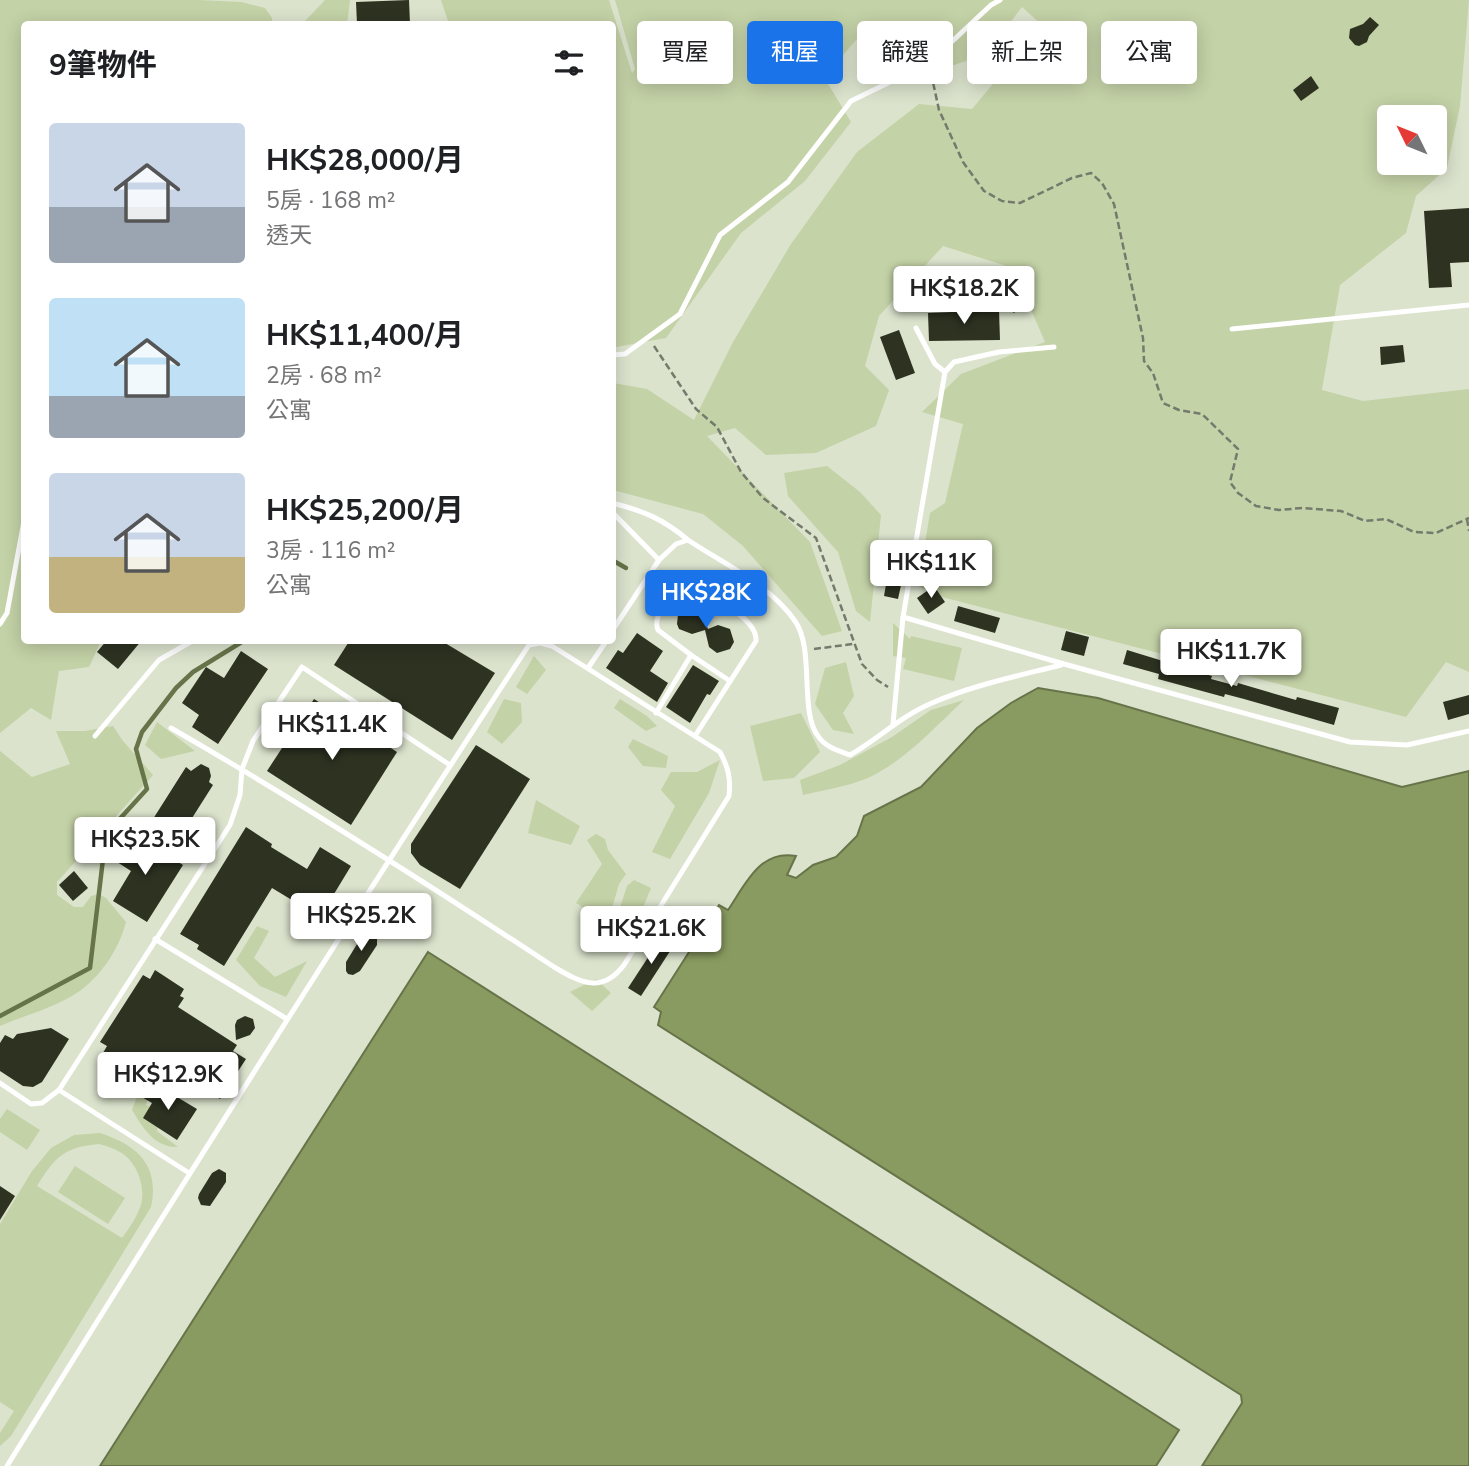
<!DOCTYPE html>
<html lang="zh-TW">
<head>
<meta charset="utf-8">
<style>
  body { margin:0; font-family:"Nunito Sans","Noto Sans TC",sans-serif; background:#f6f6f6; color:#202124; height:100vh; display:flex; flex-direction:column; font-size:26px; white-space:nowrap }
  * { box-sizing:border-box; margin:0 }
  p { font-size:23px; color:#757577 }
  .icon { flex:none; width:38px; height:38px; fill:none; stroke:currentColor; stroke-width:2; stroke-linecap:round; stroke-linejoin:round }
  .map { position:relative; flex:1; overflow:hidden }
  .panel { position:absolute; left:21px; top:21px; width:595px; height:623px; display:flex; flex-direction:column; background:#fff; border-radius:7px; box-shadow:0 4px 18px #0003 }
  .panel>* { flex:none }
  .guide { position:absolute; left:637px; top:21px; width:665px; height:63px; display:flex; gap:14px }
  .needle { width:46px; rotate:313deg }
  .controls { position:absolute; left:1377px; top:105px; display:grid; gap:14px }
  .controls a { display:grid; place-items:center; width:70px; height:70px; border-radius:7px; background:#fff; box-shadow:0 4px 18px #0003; font-size:35px }
  .price { position:absolute; translate:-50% -60px; padding:0 16px; border-radius:7px; background:#fff; color:#222; font-size:23px; line-height:46px; filter:drop-shadow(0 2px 4px #0008) }
  .price::after { content:''; position:absolute; left:50%; top:42px; width:21px; height:16px; margin-left:-10px; background:inherit; clip-path:polygon(0 0,100% 0,50% 100%) }
  .price.active { background:#1a73e8; color:#fff }
  ul { padding:0; list-style:none }
  li { display:flex; align-items:center; gap:21px; height:175px; padding:0 28px }
  li span { display:grid; place-items:center; flex:none; width:196px; height:140px; border-radius:7px; color:#555 }
  li>.icon { margin-inline-start:auto }
  span .icon { width:84px; height:84px; fill:#fffc; stroke-width:1 }
  li b { font-size:30px }
  h2 { display:flex; justify-content:space-between; align-items:center; height:84px; padding:0 28px; font-size:30px }
  .pill { padding:0 24px; border-radius:7px; background:#fff; box-shadow:0 4px 18px #0003; font-size:24px; line-height:63px }
  .pill.active { background:#1a73e8; color:#fff }
  .map>svg:first-child { display:block }
  .green { fill:#c4d2a7; fill-rule:evenodd }
  .water { fill:#899b60; stroke:#677449; stroke-width:2 }
  .lines { fill:none; stroke-linecap:round; stroke-linejoin:round }
  .stream { stroke:#677449; stroke-width:4.5 }
  .building { fill:#2d3221 }
  .path { stroke:#757b6c; stroke-width:2.5; stroke-dasharray:7 3.5; stroke-linecap:butt }
  .lane { stroke:#fff; stroke-width:5 }
</style>
</head>
<body>
<div class="map">
<svg width="1469" height="1466" viewBox="0 0 1469 1466">
  <rect width="100%" height="100%" fill="#dbe3cd"/>
  <!-- green -->
  <g class="green">
    <path d="M0 0H198L241 2 265 8 272 18V24H24V640L101 641 89 667 59 671 51 720 31 708 0 733Z"/>
    <path d="M325 0H350L347 24H304L306 20Z"/>
    <path d="M441 0H609L632 73 635 69 615 0H1469L1460 106 1447 168 1416 196 1406 233 1340 285 1322 390 1363 401 1469 389V672L1446 662 1406 717 942 597 918 586 930 513 945 503 963 424 922 412 961 374 1045 342 1013 268 943 246 879 316 865 366 889 390 876 426 816 453 766 455 735 428 707 436 810 542 842 631 822 636 743 546 703 514 613 490V383L647 389 694 420 733 342 791 244 857 152 919 104 972 109 1042 25 1022 7 986 54 902 83 856 40 824 77 851 122 805 181 741 233 666 338 616 347 612 346V24H449ZM1390 117H1435V163H1390Z"/>
    <path d="M827 466 860 492 881 515 870 622 856 611 838 552 788 496 784 473Z"/>
    <path d="M893 623 910 639 911 636 962 648 954 681 903 669 906 658 893 656Z"/>
    <path d="M534 656 546 670 527 694 516 687Z"/>
    <path d="M846 662 854 696 843 713 854 734 833 730 815 704 825 668Z"/>
    <path d="M504 699 521 703 522 722 502 744 487 732Z"/>
    <path d="M620 699 647 716 657 726 646 731 614 708Z"/>
    <path d="M964 700C940 722 910 755 881 771 859 785 828 789 803 795L800 780 840 765 892 737 931 710Z"/>
    <path d="M801 713 820 752 794 778 763 781 750 726Z"/>
    <path d="M157 722 195 751 161 759 145 745Z"/>
    <path d="M113 726 123 741 153 775 57 882V895L74 907H83L91 896 99 894 106 898 126 922C119 950 98 981 72 996 50 1009 23 1016 0 1026V751L32 777 70 764 56 731H85Z"/>
    <path d="M633 739 668 756 666 768 643 766 628 747Z"/>
    <path d="M720 760 709 793 670 859 652 852 675 806 661 790 671 772H697Z"/>
    <path d="M536 800 580 826 571 845 528 833Z"/>
    <path d="M596 834 605 839 608 850 626 874 619 884 612 908 598 917 576 903 602 864 587 840Z"/>
    <path d="M634 880 651 888 638 920 617 917 627 886Z"/>
    <path d="M257 926 269 931 254 958 275 977 307 961 286 997 260 986 236 960Z"/>
    <path d="M596 979 611 993 592 1011 570 992Z"/>
    <path d="M143 1081 153 1083 146 1105 161 1112 157 1131 178 1147C155 1148 143 1128 132 1110Z"/>
    <path d="M7 1109 40 1130 27 1150 0 1132V1119Z"/>
    <path d="M100 1133C137 1145 160 1165 151 1207L11 1436 0 1446V1433L14 1411 0 1402V1224L32 1171 51 1148 74 1135ZM99 1144C106 1146 113 1148 120 1152 138 1162 148 1191 139 1210 135 1220 128 1230 122 1238L37 1186C55 1157 64 1147 99 1144Z"/>
    <path d="M75 1166 125 1198 108 1224 58 1192Z"/>
  </g>
  <!-- water -->
  <g class="water">
    <path d="M1038 688 1098 698 1402 787 1469 771V1466H1202L1242 1403 1241 1395 658 1025 661 1012 654 1007 719 905 728 910C745 885 760 849 796 856L787 875 796 878 813 865 836 857 857 836 864 816 921 787 977 728 1011 703Z"/>
    <path d="M428 952 1179 1430 1156 1466H100Z"/>
  </g>
  <g class="lines">
    <!-- stream -->
    <g class="stream">
      <path d="M612 560 626 568"/>
      <path d="M0 1016 90 968 106 834 147 789 136 749 142 732 176 688 193 672 245 640"/>
    </g>
  </g>
  <!-- building -->
  <g class="building">
    <path d="M409 0 410 24H357L356 2Z"/>
    <path d="M1370 17 1379 25 1369 36 1367 42 1359 46 1355 45 1349 38 1350 29 1363 24Z"/>
    <path d="M1311 76 1319 88 1301 101 1293 90Z"/>
    <path d="M1469 208V262L1450 263 1452 287 1429 288 1424 211Z"/>
    <path d="M1007 280 1027 297 1014 313 993 296Z"/>
    <path d="M999 310 1000 340 929 341 928 313Z"/>
    <path d="M899 330 915 373 896 380 880 337Z"/>
    <path d="M1403 345 1405 362 1381 365 1380 347Z"/>
    <path d="M888 573 903 576 898 599 884 596Z"/>
    <path d="M934 586 945 602 928 614 917 598Z"/>
    <path d="M958 606 1000 618 995 633 954 621Z"/>
    <path d="M689 607 701 611 708 629 718 625 730 629 734 642 730 649 717 653 709 647 705 630 692 634 679 629 677 624 678 615Z"/>
    <path d="M1066 631 1089 637 1084 656 1061 650Z"/>
    <path d="M637 633 663 651 650 671 668 683 657 702 606 668 618 650 623 653Z"/>
    <path d="M107 640H142L118 669 97 652Z"/>
    <path d="M350 640H440L495 673 452 740 334 665Z"/>
    <path d="M1127 650 1212 676 1211 679 1237 686 1238 683 1296 700 1297 697 1339 708 1334 725 1244 699 1225 694 1224 697 1158 679 1159 674 1123 664Z"/>
    <path d="M241 651 268 669 218 744 192 727 199 715 182 703 206 667 224 678Z"/>
    <path d="M693 665 719 681 710 695 707 694 690 723 666 707Z"/>
    <path d="M1469 695V714L1448 720 1443 702Z"/>
    <path d="M314 699 397 752 351 825 267 771Z"/>
    <path d="M476 745 530 779 460 889 420 865 411 853V844Z"/>
    <path d="M201 764 209 768 211 776 209 782 213 785 180 837 153 819 186 767 191 771Z"/>
    <path d="M246 827 272 844 271 847 307 869 320 847 351 866 320 917 272 888 224 966 197 949 199 945 180 934Z"/>
    <path d="M132 833 183 865 147 922 113 901 131 871 114 860Z"/>
    <path d="M74 871 88 888 73 901 59 885Z"/>
    <path d="M370 932 377 936V945L360 971 353 975 348 974 346 971V962L362 936Z"/>
    <path d="M662 936 674 945 641 996 628 988Z"/>
    <path d="M155 970 184 989 180 996 184 998 178 1007 237 1045 233 1051 246 1059 220 1099 149 1053 135 1074 103 1053 107 1046 100 1042 143 975 150 979Z"/>
    <path d="M245 1016 253 1019 255 1028 250 1035 236 1040 235 1025 237 1020Z"/>
    <path d="M51 1028 69 1039 42 1082 33 1087 23 1086 0 1071V1043L5 1035 13 1039 17 1034Z"/>
    <path d="M146 1086 158 1094 162 1088 197 1109 177 1140 143 1118 152 1103 140 1096Z"/>
    <path d="M219 1169 226 1173V1182L210 1206 201 1205 198 1198 199 1194 212 1173Z"/>
    <path d="M0 1186 15 1196 0 1220Z"/>
  </g>
  <g class="lines">
    <!-- path -->
    <g class="path">
      <path d="M931 73 939 110 963 162 984 191 1002 201 1020 203 1072 178 1091 173 1102 183 1114 204 1143 338 1144 361 1153 373 1163 403 1179 410 1202 414 1238 449 1230 482 1238 493 1256 506 1279 510 1302 508 1341 511 1365 521 1386 519 1414 532 1436 533 1469 518"/>
      <path d="M654 346 696 409 717 427 741 472 763 498 816 538 862 664 877 680 888 687"/>
      <path d="M1467 519 1469 531"/>
      <path d="M814 649 853 644"/>
    </g>
    <!-- lane -->
    <g class="lane">
      <path d="M916 328 935 364 945 372"/>
      <path d="M1232 329 1469 305"/>
      <path d="M612 355 625 354 680 314 720 235 788 182 851 101 929 63 991 5 1000 0"/>
      <path d="M612 503C644 511 663 519 688 540"/>
      <path d="M612 512 659 560 676 544 688 540C724 564 770 585 795 621 815 649 799 711 818 736 825 747 839 751 850 755 878 739 901 716 932 703 973 685 1018 676 1061 665"/>
      <path d="M903 617 945 372 954 362 999 352 1054 347"/>
      <path d="M0 624 7 613 24 521"/>
      <path d="M612 631 659 560"/>
      <path d="M691 655 730 681"/>
      <path d="M588 668 607 640"/>
      <path d="M656 713 691 655 658 630C651 614 676 585 693 586 712 598 758 618 756 641L695 736"/>
      <path d="M893 724 903 617 1064 664 1350 742 1407 745 1469 731"/>
      <path d="M95 736 159 660 194 640"/>
      <path d="M155 939 287 1019"/>
      <path d="M0 1083 31 1104 42 1103 59 1090 230 825 240 795 242 769 253 741 302 667 450 765"/>
      <path d="M59 1090 189 1173"/>
      <path d="M7 1466C178 1191 351 916 529 645L540 643 552 646 720 752C728 767 731 778 729 796L624 965C602 994 581 983 554 967 428 884 301 803 171 728"/>
    </g>
  </g>
</svg>
<div class="controls">
<a><svg class="needle" viewBox="-14 -14 28 28"><path d="M0-13l5 13h-10z" fill="#e53935"/><path d="M0 13l5-13h-10z" fill="#757577"/></svg></a>
</div>
<b class="price" style="left:964px;top:326px">HK$18.2K</b>
<b class="price" style="left:931px;top:600px">HK$11K</b>
<b class="price active" style="left:706px;top:630px">HK$28K</b>
<b class="price" style="left:1231px;top:689px">HK$11.7K</b>
<b class="price" style="left:332px;top:762px">HK$11.4K</b>
<b class="price" style="left:145px;top:877px">HK$23.5K</b>
<b class="price" style="left:361px;top:953px">HK$25.2K</b>
<b class="price" style="left:651px;top:966px">HK$21.6K</b>
<b class="price" style="left:168px;top:1112px">HK$12.9K</b>
<div class="guide">
<a class="pill">買屋</a>
<a class="pill active">租屋</a>
<a class="pill">篩選</a>
<a class="pill">新上架</a>
<a class="pill">公寓</a>
</div>
<section class="panel">
<h2>9筆物件<svg class="icon" aria-label="filters" viewBox="0 0 24 24"><path d="M4 7h16M4 17h16"/><circle cx="9" cy="7" r="2"/><circle cx="15" cy="17" r="2"/></svg></h2>
<ul>
<li><span style="background:linear-gradient(#c9d6e8 60%,#9aa5b1 0)"><svg class="icon" aria-label="home" viewBox="0 0 24 24"><path d="M3 11l9-7 9 7M6 9v11h12V9"/></svg></span><div><b>HK$28,000/月</b><p>5房 · 168 m²</p><p>透天</p></div></li>
<li><span style="background:linear-gradient(#bfe0f5 70%,#9aa5b1 0)"><svg class="icon" aria-label="home" viewBox="0 0 24 24"><path d="M3 11l9-7 9 7M6 9v11h12V9"/></svg></span><div><b>HK$11,400/月</b><p>2房 · 68 m²</p><p>公寓</p></div></li>
<li><span style="background:linear-gradient(#c9d6e8 60%,#c2b280 0)"><svg class="icon" aria-label="home" viewBox="0 0 24 24"><path d="M3 11l9-7 9 7M6 9v11h12V9"/></svg></span><div><b>HK$25,200/月</b><p>3房 · 116 m²</p><p>公寓</p></div></li>
</ul>
</section>
</div>
</body>
</html>
